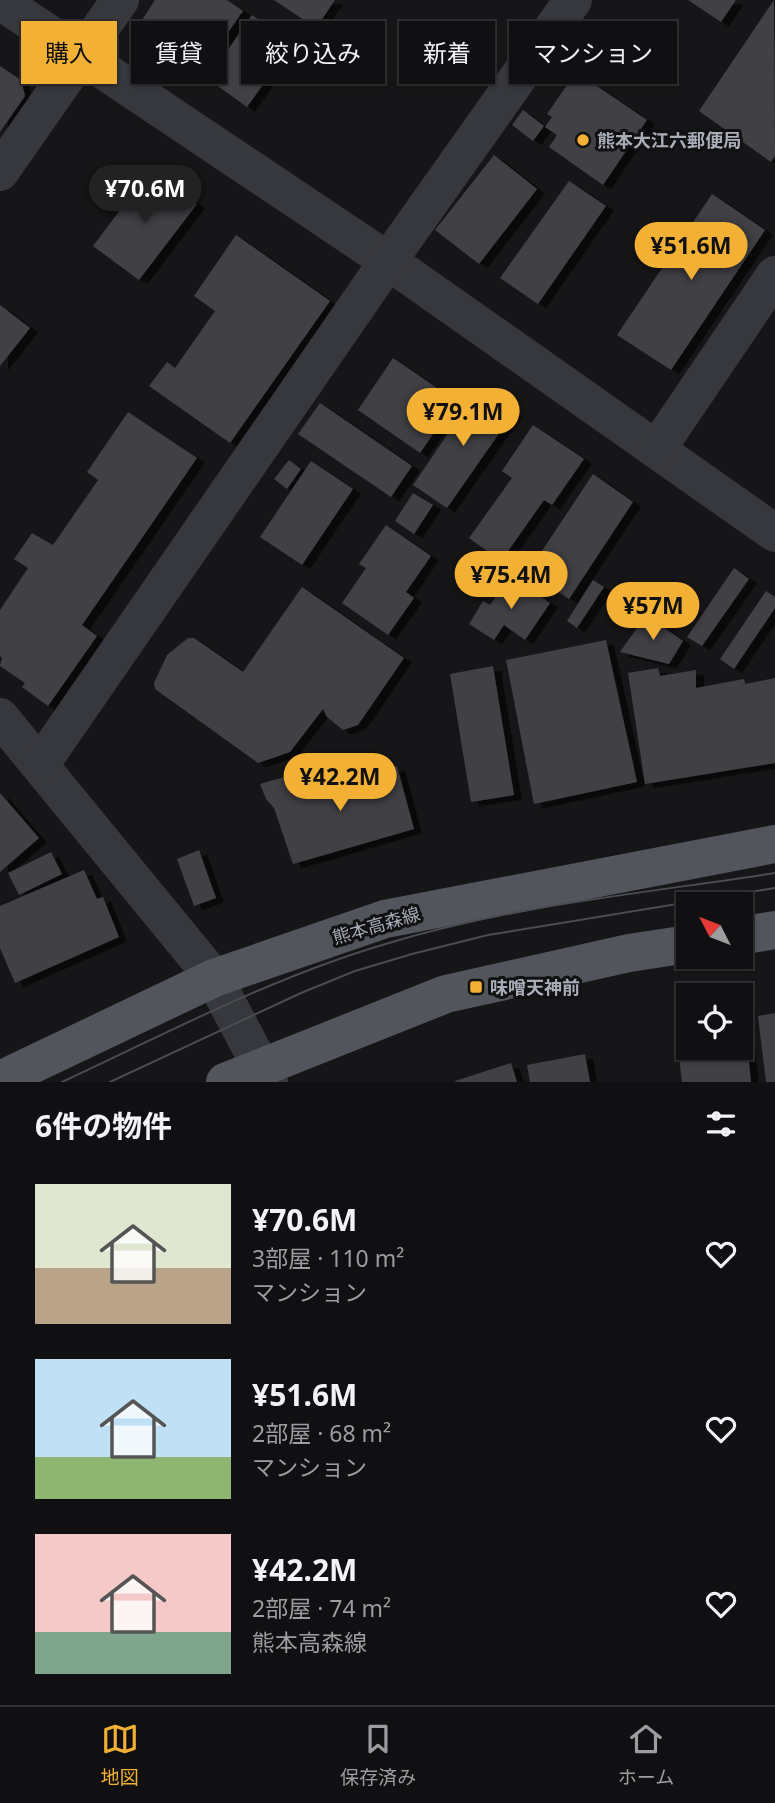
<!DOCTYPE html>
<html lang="ja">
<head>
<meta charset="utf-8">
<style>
  body { margin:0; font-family:"Noto Sans","Noto Sans JP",sans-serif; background:#1e1e20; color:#f1f3f6; height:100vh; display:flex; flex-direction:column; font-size:26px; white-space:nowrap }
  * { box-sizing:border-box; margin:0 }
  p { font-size:23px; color:#9c9d9f }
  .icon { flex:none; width:38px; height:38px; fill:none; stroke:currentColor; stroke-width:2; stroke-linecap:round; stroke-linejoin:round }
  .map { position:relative; height:1082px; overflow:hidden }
  .panel { display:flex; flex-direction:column; background:#101012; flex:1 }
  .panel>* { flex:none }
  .banner { position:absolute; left:21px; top:21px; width:733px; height:63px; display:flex; gap:14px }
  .needle { width:46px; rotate:312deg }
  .fabs { position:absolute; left:676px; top:892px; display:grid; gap:14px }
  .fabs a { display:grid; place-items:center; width:77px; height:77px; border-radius:0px; background:#101012; box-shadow:0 2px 5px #0004,0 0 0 2px #303032; font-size:35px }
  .price { position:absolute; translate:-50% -60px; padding:0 16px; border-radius:24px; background:#f2b134; color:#111; font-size:23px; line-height:46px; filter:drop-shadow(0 2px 4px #0008) }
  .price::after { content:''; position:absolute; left:50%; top:42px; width:21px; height:16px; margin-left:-10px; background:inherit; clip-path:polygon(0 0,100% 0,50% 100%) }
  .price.selected { background:#222; color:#fff }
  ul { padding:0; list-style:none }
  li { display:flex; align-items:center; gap:21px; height:175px; padding:0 35px }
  li span { display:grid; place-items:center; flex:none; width:196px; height:140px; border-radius:0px; color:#555 }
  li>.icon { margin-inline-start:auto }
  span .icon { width:84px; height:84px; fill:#fffc; stroke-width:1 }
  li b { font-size:30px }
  h2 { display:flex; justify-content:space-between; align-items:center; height:84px; padding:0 35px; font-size:30px }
  .chip { padding:0 24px; border-radius:0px; background:#101012; box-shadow:0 2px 5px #0004,0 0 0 2px #303032; font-size:24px; line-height:63px }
  .chip.selected { background:#f2b134; color:#111 }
  .menu { display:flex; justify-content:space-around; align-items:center; height:98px; border-top:2px solid #303032; background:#101012; font-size:19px; color:#9c9d9f }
  .menu a { display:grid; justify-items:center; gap:4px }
  .menu .selected { color:#f2b134 }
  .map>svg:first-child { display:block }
  .building { fill:#404145; filter:url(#shadow) }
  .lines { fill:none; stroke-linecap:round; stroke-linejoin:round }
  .minor { stroke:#37383d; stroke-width:38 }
  .major { stroke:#53555c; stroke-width:38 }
  .tram { stroke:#4a4c52; stroke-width:2 }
  .poi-dot { fill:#f2b134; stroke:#111113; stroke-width:2.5 }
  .labels { text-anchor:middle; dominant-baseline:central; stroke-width:6; stroke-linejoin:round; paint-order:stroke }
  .poi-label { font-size:18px; font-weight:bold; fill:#a8adb8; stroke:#111113; text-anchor:start }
  .street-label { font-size:18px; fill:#a8adb8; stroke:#111113 }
</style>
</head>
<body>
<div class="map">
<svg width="775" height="1082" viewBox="0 0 775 1082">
  <defs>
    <filter id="shadow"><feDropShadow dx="8" dy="4.5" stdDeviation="0" flood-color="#0009"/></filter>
  </defs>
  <rect width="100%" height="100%" fill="#161618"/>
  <!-- building -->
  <g class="building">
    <path d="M155 0H227L243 11 199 74 148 39 142 20Z"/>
    <path d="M274 0H335L316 28Z"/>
    <path d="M688 0H736L721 22Z"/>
    <path d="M774 0 775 156 771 162 699 111Z"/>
    <path d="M252 15 292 44 247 107 208 79Z"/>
    <path d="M0 66 21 80 25 96 0 132Z"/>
    <path d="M576 72 647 120 603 185 549 147 557 135 545 127 552 117 547 114Z"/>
    <path d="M523 110 544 126 533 141 512 125Z"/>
    <path d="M494 155 537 189 479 264 435 230Z"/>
    <path d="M151 169 197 204 139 280 93 246Z"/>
    <path d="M569 181 606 206 538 304 500 278Z"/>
    <path d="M712 194 765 230 671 370 617 335Z"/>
    <path d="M236 235 330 301 230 443 149 386 167 362 175 368 215 311 194 296Z"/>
    <path d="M0 305 30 328 0 366Z"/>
    <path d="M393 358 456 401 420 453 358 410Z"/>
    <path d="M479 388 514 412 447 508 413 485Z"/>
    <path d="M320 403 412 466 391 497 298 434Z"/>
    <path d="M128 412 197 458 82 625 97 636 48 706 22 687 25 683 0 666 2 658 0 656V610L28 568 14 559 32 533 53 545 98 480 87 472Z"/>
    <path d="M533 425 584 459 552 505 544 500 501 561 469 538 512 478 502 471Z"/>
    <path d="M289 460 301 469 287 489 274 479Z"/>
    <path d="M311 461 353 489 302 565 260 537Z"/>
    <path d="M593 474 633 502 569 599 528 572Z"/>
    <path d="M413 493 433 505 414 534 395 521Z"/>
    <path d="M386 525 431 556 406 592 414 598 388 635 342 603 366 568 359 564Z"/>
    <path d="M734 568 749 579 702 646 687 637Z"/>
    <path d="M511 575 550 603 525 640 504 625 494 640 469 624 483 601 490 605Z"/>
    <path d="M593 580 604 587 577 628 567 621Z"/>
    <path d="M302 587 404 658 358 725 343 730 327 717 323 709 290 752 258 763 155 689 154 683 167 655 188 638H194L243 672Z"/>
    <path d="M766 591 775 597V608L734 669 720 659Z"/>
    <path d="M646 615 683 641 669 664 620 652Z"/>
    <path d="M606 640 637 782 534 804 506 660Z"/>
    <path d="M493 666 514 795 471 802 450 674Z"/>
    <path d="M658 668 660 676 696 670V688L744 679 745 684 775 678V763L645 784 628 673Z"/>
    <path d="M397 766 414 829 293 864 274 808 266 799 260 784 284 777 292 795Z"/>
    <path d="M0 793 39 838 0 872Z"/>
    <path d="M199 850 216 898 194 906 177 859Z"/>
    <path d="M51 852 62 874 19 895 8 873Z"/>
    <path d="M84 870 97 899 103 897 119 937 15 983 0 948V906Z"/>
    <path d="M775 1013V1082H766L758 1016Z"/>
    <path d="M745 1023 751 1082H682L676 1031 688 1030V1048H740V1024Z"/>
    <path d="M585 1054 590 1082H530L527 1065Z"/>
    <path d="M511 1063 517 1082H455V1081Z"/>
  </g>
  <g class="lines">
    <!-- minor -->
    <g class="minor">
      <path d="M0 1 388 261 775 533"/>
      <path d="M0 172 120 0"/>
      <path d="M657 449 775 275"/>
      <path d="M0 717 214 978 269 1082"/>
      <path d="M40 765 388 261 573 0"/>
    </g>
    <!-- major -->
    <g class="major">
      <path d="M740 936 775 930"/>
      <path d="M0 1080 214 978 385 919 775 844"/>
      <path d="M225 1082 446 994 629 953 688 944"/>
    </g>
    <!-- tram -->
    <g class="tram">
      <path d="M62 1082C169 1032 275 976 389 943 514 905 646 893 775 873"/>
      <path d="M110 1082 301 993 355 971 412 954 488 935 775 888"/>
    </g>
  </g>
  <!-- markers -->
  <g class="poi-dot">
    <circle cx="583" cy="140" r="7"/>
    <rect x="469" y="980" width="14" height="14" rx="3.5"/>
  </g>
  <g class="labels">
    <!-- poi labels -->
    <g class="poi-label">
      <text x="597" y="140">熊本大江六郵便局</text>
      <text x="490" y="987">味噌天神前</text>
    </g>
    <!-- street labels -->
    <g class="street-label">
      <text transform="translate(376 925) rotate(-16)">熊本高森線</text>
    </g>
  </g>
</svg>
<div class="fabs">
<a><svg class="needle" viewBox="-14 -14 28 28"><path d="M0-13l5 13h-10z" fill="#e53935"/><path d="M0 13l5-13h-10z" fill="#9c9d9f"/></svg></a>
<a><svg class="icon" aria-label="locate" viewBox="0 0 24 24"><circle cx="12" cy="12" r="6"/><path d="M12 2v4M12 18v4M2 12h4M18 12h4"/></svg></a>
</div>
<b class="price selected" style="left:145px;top:225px">¥70.6M</b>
<b class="price" style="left:691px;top:282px">¥51.6M</b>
<b class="price" style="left:463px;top:448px">¥79.1M</b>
<b class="price" style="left:511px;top:611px">¥75.4M</b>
<b class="price" style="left:653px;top:642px">¥57M</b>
<b class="price" style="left:340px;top:813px">¥42.2M</b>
<div class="banner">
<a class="chip selected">購入</a>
<a class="chip">賃貸</a>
<a class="chip">絞り込み</a>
<a class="chip">新着</a>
<a class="chip">マンション</a>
</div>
</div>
<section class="panel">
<h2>6件の物件<svg class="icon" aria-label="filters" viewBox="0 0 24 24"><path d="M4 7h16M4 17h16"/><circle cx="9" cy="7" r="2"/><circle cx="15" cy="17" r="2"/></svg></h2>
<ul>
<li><span style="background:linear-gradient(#dfe7d0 60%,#b9a48a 0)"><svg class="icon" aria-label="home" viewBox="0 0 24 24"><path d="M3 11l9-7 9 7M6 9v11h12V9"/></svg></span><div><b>¥70.6M</b><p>3部屋 · 110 m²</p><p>マンション</p></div><svg class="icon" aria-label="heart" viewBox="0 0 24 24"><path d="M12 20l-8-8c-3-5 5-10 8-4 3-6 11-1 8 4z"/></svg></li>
<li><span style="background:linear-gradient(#bfe0f5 70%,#8fb573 0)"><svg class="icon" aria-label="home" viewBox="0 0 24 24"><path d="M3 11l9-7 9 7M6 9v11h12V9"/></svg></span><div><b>¥51.6M</b><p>2部屋 · 68 m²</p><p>マンション</p></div><svg class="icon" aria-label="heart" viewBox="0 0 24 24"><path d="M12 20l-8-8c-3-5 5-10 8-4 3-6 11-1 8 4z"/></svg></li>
<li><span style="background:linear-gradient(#f6c9c9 70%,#7fa58c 0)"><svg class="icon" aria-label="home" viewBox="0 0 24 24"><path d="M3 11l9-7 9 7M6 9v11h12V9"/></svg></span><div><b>¥42.2M</b><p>2部屋 · 74 m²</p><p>熊本高森線</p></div><svg class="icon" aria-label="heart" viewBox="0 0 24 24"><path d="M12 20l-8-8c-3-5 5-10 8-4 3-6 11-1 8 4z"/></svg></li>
</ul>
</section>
<nav class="menu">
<a class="selected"><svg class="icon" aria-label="map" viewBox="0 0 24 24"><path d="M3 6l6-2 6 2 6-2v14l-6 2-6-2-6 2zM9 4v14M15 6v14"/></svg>地図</a>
<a><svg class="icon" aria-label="saved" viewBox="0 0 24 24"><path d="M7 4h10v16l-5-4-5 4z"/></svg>保存済み</a>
<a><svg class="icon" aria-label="home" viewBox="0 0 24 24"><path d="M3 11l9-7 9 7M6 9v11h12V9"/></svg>ホーム</a>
</nav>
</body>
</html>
